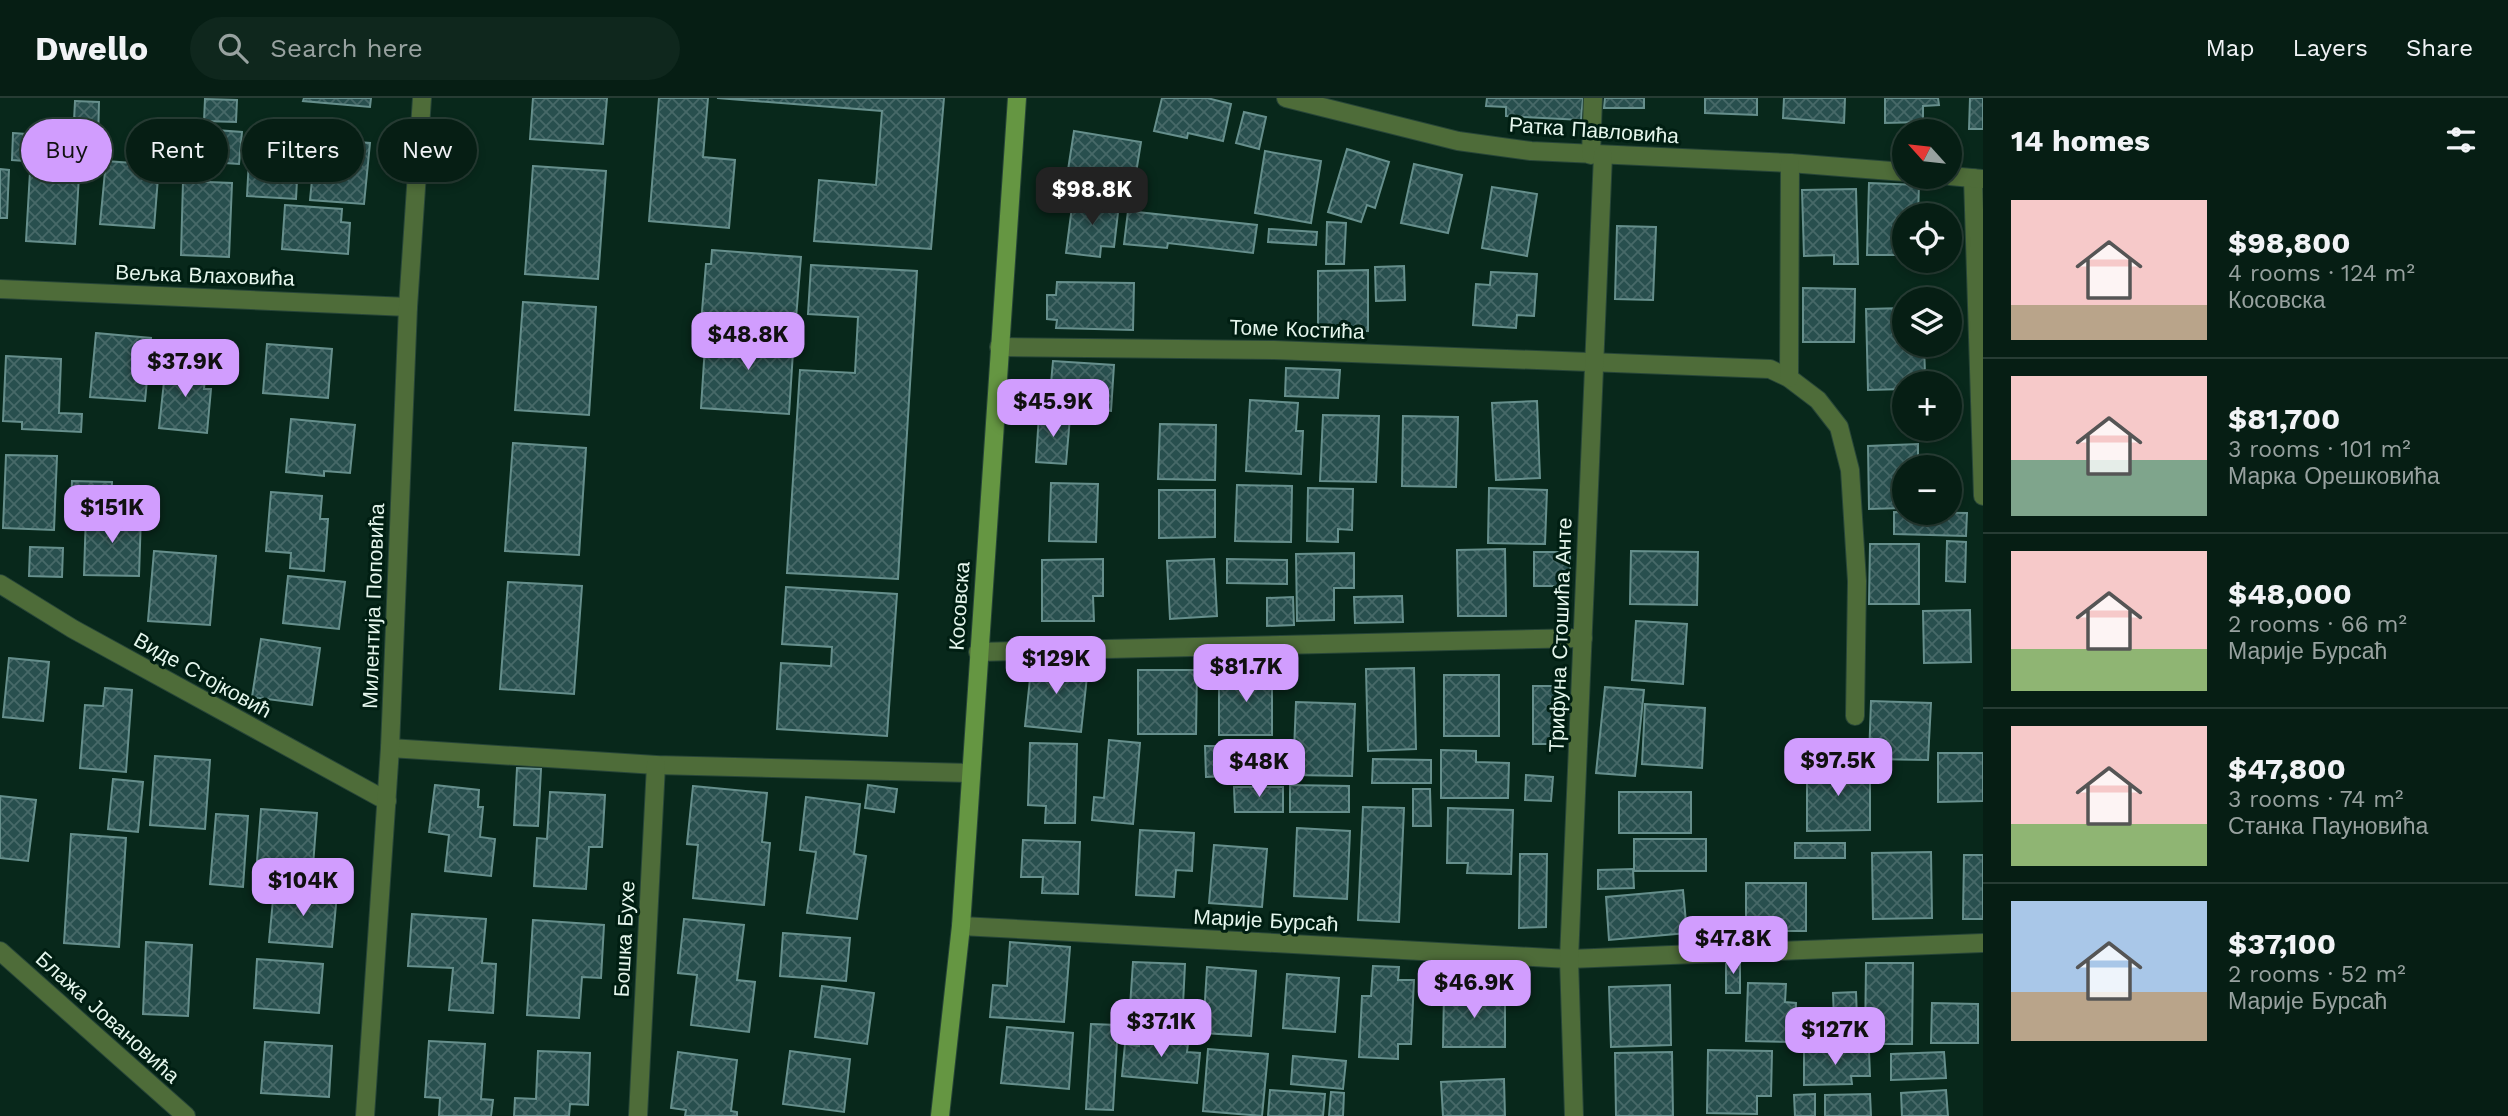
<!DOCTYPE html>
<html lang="en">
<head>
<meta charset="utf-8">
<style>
  body { margin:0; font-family:"Work Sans",sans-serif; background:#0f271d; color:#f1f3f6; height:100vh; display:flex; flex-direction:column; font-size:26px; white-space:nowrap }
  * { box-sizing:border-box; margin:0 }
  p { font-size:23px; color:#98a2a0 }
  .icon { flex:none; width:38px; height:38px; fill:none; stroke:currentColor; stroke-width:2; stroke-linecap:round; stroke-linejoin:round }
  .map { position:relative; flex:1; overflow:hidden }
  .side { display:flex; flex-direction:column; background:#061e14; width:525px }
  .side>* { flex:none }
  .hud { position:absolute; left:21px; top:21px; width:665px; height:63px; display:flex; gap:14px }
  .needle { width:46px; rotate:297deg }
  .fabs { position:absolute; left:1892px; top:21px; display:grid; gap:14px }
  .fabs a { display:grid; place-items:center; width:70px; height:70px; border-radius:50%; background:#061e14; box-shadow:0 4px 10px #0003,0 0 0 2px #273c34; font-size:35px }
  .price { position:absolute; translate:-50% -60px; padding:0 16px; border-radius:14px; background:#d19dfe; color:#111; font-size:23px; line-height:46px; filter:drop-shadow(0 2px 4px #0008) }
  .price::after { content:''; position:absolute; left:50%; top:42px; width:21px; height:16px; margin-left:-10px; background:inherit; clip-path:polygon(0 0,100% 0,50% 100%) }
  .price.selected { background:#222; color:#fff }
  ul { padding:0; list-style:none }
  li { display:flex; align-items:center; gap:21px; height:175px; padding:0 28px }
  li+li { border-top:2px solid #273c34 }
  li span { display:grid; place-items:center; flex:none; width:196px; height:140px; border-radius:0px; color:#555 }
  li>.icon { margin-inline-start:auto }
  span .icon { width:84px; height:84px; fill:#fffc; stroke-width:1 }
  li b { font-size:30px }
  h2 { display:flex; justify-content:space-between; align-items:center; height:84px; padding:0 28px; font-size:30px }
  .tag { padding:0 24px; border-radius:32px; background:#061e14; box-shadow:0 4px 10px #0003,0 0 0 2px #273c34; font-size:24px; line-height:63px }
  .tag.selected { background:#d19dfe; color:#111 }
  header { display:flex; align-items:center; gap:42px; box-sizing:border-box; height:98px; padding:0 35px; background:#061e14; border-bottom:2px solid #273c34 }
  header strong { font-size:33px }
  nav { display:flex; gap:38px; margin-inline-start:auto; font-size:24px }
  .search { width:490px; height:63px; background:#0f271d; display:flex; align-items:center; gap:18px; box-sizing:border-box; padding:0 24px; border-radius:38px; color:#98a2a0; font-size:26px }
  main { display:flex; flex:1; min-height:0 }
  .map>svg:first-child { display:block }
  .building { fill:url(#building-cross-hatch); stroke:#668f8c; stroke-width:2 }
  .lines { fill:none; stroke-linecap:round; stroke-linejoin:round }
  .lane-casing { stroke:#274538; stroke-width:20 }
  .street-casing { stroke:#274538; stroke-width:20 }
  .secondary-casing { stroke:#274538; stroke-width:20 }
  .lane { stroke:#4e6c39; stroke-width:18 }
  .street { stroke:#4e6c39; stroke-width:18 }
  .secondary { stroke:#659642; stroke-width:18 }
  .labels { text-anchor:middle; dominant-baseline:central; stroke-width:6; stroke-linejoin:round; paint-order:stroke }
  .street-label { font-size:21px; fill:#e5f6ed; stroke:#001e12 }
</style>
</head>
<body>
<header>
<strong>Dwello</strong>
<div class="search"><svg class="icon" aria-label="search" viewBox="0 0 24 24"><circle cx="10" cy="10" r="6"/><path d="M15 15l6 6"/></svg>Search here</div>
<nav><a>Map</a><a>Layers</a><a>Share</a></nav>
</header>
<main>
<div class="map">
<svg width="1983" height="1018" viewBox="0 0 1983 1018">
  <defs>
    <pattern id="building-cross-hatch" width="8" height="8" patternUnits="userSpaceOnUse" patternTransform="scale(1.75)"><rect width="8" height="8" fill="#284f4e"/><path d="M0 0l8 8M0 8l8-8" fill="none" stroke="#476968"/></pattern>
  </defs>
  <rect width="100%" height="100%" fill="#08281b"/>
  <!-- building -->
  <g class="building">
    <path d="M304 0H371L370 9 303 3Z"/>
    <path d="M533 0H607L603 46 530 41Z"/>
    <path d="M659 0H708L703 59 735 62 729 130 649 123Z"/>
    <path d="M717 0H944L931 151 814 143 819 82 876 87 882 13Z"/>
    <path d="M1162 0H1207L1231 6 1223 43 1188 35 1187 40 1154 33Z"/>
    <path d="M1487 0H1583L1581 22 1506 18V9L1486 8Z"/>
    <path d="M1605 0H1644V10H1604Z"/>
    <path d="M1705 0H1757V17L1705 15Z"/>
    <path d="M1784 0H1845L1844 25 1783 20Z"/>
    <path d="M1885 0H1938L1939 7 1923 8V24L1885 25Z"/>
    <path d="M1970 0H1983V31H1969Z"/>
    <path d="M205 1 237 2 236 24 204 23Z"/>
    <path d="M75 3 99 4 98 44 73 43Z"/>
    <path d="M1244 14 1266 19 1259 51 1236 45Z"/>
    <path d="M175 29 242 34 239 66 208 64 207 70 173 68Z"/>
    <path d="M1074 33 1141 44 1131 106 1085 98 1087 88 1066 85Z"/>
    <path d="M255 34 293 36 291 56 254 54Z"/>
    <path d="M13 35 40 37 39 64 12 62Z"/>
    <path d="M316 41 370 45 364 106 310 102Z"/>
    <path d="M1347 51 1389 64 1375 110 1367 107 1361 124 1328 114Z"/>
    <path d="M1265 53 1321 63 1311 125 1255 115Z"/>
    <path d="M249 61 298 64 296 101 247 98Z"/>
    <path d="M106 63 159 67 154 130 100 126Z"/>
    <path d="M1414 66 1462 77 1448 135 1401 125Z"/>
    <path d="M533 68 606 73 598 181 525 176Z"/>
    <path d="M0 71 9 72 7 120H0Z"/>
    <path d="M30 74 79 77 75 146 26 143Z"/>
    <path d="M183 83 232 85 229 159 181 157Z"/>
    <path d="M1869 85 1919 87 1918 117H1904V157H1867Z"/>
    <path d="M1492 89 1537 96 1527 158 1482 150Z"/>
    <path d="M1856 91 1858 166H1834V157L1804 158 1802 92Z"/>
    <path d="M1073 101 1119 106 1114 149 1101 148 1100 159 1066 155Z"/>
    <path d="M285 107 342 111 341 124 350 125 348 156 282 151Z"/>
    <path d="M1128 113 1257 127 1253 155 1168 145 1167 150 1124 146Z"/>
    <path d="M1327 124 1346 125 1344 166H1326Z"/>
    <path d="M1617 128 1656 129 1653 202 1615 201Z"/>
    <path d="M1269 131 1317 134 1316 147 1268 144Z"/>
    <path d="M712 152 801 159 795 233 701 225 706 166H711Z"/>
    <path d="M811 167 917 173 898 481 787 475 800 272 855 275 858 219 808 216Z"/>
    <path d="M1404 168 1405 202 1376 203 1375 169Z"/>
    <path d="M1368 172V233H1318V173Z"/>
    <path d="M1491 174 1537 176 1534 218 1517 217 1516 230 1473 227 1476 186 1490 187Z"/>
    <path d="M1057 184 1134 185 1133 232 1056 230 1057 222 1047 221V197H1056Z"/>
    <path d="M1803 190 1855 191 1854 244H1803Z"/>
    <path d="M523 204 596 209 589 317 515 312Z"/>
    <path d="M1904 210V247H1924L1925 276H1915V285H1904V291L1868 292 1866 211Z"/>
    <path d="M706 232 794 238 789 316 701 310Z"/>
    <path d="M96 235 151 240 145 303 90 299Z"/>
    <path d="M267 246 332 251 328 300 263 295Z"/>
    <path d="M6 258 61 261 59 315 82 316 81 334 22 331V324L3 323Z"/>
    <path d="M1053 263 1114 267 1111 313 1049 308Z"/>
    <path d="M166 265 206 269 204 291H211L207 335 159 330Z"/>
    <path d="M1286 270 1340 272 1338 300 1285 298Z"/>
    <path d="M1250 302 1298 305 1296 333H1303L1301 376 1246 373Z"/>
    <path d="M1537 303 1540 380 1496 382 1492 305Z"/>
    <path d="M1039 316 1070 319 1066 366 1036 364Z"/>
    <path d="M1323 317 1379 318 1376 384 1320 383Z"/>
    <path d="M1403 318 1458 319 1456 389 1402 388Z"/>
    <path d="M291 321 355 327 350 375 324 373V378L286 374Z"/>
    <path d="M1160 326 1216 327 1215 382 1158 381Z"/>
    <path d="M513 345 586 350 579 457 505 453Z"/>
    <path d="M1918 346V369H1904V410L1869 411 1868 348Z"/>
    <path d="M6 357 57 358 54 432 3 430Z"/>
    <path d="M72 383 112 384 111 407 71 406Z"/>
    <path d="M1051 385 1098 386 1096 444 1049 443Z"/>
    <path d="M1237 387 1292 388 1291 444 1235 443Z"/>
    <path d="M1308 390 1353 391 1352 432 1338 431V444L1307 443Z"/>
    <path d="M1489 390 1547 392 1545 446 1488 445Z"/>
    <path d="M1159 392H1215V439L1159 440Z"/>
    <path d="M271 394 322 398 320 421H328L324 473 290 470 291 455 266 453Z"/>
    <path d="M1894 414 1967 415 1966 438 1894 436Z"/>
    <path d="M86 415 141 417 139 478 84 477Z"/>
    <path d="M1947 443 1966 444 1965 484 1946 483Z"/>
    <path d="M1870 446H1919V506H1869Z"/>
    <path d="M30 449 63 450 62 479 29 478Z"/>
    <path d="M1505 451 1506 518H1458L1457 452Z"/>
    <path d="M154 453 216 458 210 527 148 523Z"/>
    <path d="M1631 453 1698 454 1697 507 1630 506Z"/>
    <rect x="1534" y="454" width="36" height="34"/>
    <path d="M1354 455V490H1334V522L1297 523 1296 456Z"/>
    <path d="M1103 461V498H1093L1094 523H1042V462Z"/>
    <path d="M1214 461 1217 518 1170 521 1167 463Z"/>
    <path d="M1227 461 1287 462V486L1227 485Z"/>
    <path d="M288 478 345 484 339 531 283 525Z"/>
    <path d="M508 484 582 488 574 596 500 591Z"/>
    <path d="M786 489 897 496 887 638 777 631 781 565 831 568 832 549 782 546Z"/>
    <path d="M1402 498 1403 524 1355 525 1354 499Z"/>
    <path d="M1293 499 1294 527 1267 528V500Z"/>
    <path d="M1970 512 1971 564 1924 565 1923 513Z"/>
    <path d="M1636 523 1687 526 1683 586 1632 582Z"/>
    <path d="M261 541 320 550 312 607 252 599Z"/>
    <path d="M9 560 49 564 43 623 3 619Z"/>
    <path d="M1032 562 1088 569 1081 634 1025 628Z"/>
    <path d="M1414 570 1416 651 1368 653 1366 571Z"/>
    <path d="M1138 572H1197L1196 636H1138Z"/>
    <rect x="1219" y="576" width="53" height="61"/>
    <rect x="1444" y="577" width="55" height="61"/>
    <rect x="1533" y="588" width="22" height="58"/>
    <path d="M1605 589 1644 592 1635 678 1596 675Z"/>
    <path d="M105 590 132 592 126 674 80 670 85 607 103 608Z"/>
    <path d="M1871 603 1931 605 1928 662 1869 661Z"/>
    <path d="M1296 604 1355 606 1352 678 1293 677Z"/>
    <path d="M1645 606 1705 610 1702 670 1642 666Z"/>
    <path d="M1109 642 1140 645 1133 726 1092 722 1094 699 1104 700Z"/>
    <path d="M1030 645 1077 646 1075 725H1045L1046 708 1028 707Z"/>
    <path d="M1205 648H1231V678L1206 679Z"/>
    <path d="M1441 652 1476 653V664L1509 665 1508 700H1441Z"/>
    <path d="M1938 655H1983V703L1938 704Z"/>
    <path d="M155 658 210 662 205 731 150 727Z"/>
    <path d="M1373 661 1431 662V685H1372Z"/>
    <path d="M1807 667H1870V732L1807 733Z"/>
    <path d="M517 670 541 671 538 728 514 727Z"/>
    <path d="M1526 677 1553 679 1551 703 1525 702Z"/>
    <path d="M113 681 143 684 138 734 108 731Z"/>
    <path d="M435 687 479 692 478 709H483L480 739 495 741 491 778 445 773 449 737 429 734Z"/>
    <path d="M868 687 897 691 894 714 865 710Z"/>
    <path d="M1290 687 1349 688V714H1290Z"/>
    <path d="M693 688 767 695 762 744 770 745 764 807 693 800 698 747 687 746Z"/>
    <path d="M1234 689H1283V714H1235Z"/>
    <path d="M1413 691H1430L1431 728H1413Z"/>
    <path d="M550 694 605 697 602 749H589L586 791 534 788 537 740 547 741Z"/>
    <rect x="1619" y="694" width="72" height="41"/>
    <path d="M0 698 36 702 28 763 0 760Z"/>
    <path d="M806 699 860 706 854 756 866 758 857 821 807 815 816 754 800 752Z"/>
    <path d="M1363 709 1404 710 1399 824 1358 822Z"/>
    <path d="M1448 710 1513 712 1511 776 1467 775 1468 765H1447Z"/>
    <path d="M261 711 317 715 313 768 257 763Z"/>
    <path d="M216 716 248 718 243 789 210 786Z"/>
    <path d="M1297 730 1350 733 1347 801 1294 798Z"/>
    <path d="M1140 732 1194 735 1192 773 1176 772 1174 799 1136 797Z"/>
    <path d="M71 736 126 740 119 849 64 845Z"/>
    <rect x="1634" y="741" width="72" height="32"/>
    <path d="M1023 742 1080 744 1078 796 1042 795 1043 779H1021Z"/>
    <rect x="1795" y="745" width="50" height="15"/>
    <path d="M1214 747 1267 751 1262 809 1209 805Z"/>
    <path d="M1931 754 1932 820 1873 821 1872 755Z"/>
    <path d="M1520 756H1547L1546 829 1519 830Z"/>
    <path d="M1964 757H1983V821H1963Z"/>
    <path d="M1633 771 1634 790 1598 791V772Z"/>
    <rect x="1746" y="785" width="60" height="48"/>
    <path d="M274 791 337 796 332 849 269 844Z"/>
    <path d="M1683 792 1687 835 1609 842 1606 799Z"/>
    <path d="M412 816 486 821 482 865 496 866 493 915 449 912 453 870 408 868Z"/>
    <path d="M684 821 744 827 737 882 755 884 749 934 691 927 697 877 678 875Z"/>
    <path d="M533 822 604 827 601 880 582 879 579 920 527 917Z"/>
    <path d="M783 835 850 840 846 883 780 878Z"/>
    <path d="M146 844 192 847 188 918 143 916Z"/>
    <path d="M1010 844 1070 849 1064 924 990 919 993 887 1007 888Z"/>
    <path d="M257 861 323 866 319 915 254 910Z"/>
    <rect x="1726" y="862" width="14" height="33"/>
    <path d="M1133 864 1185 866 1182 927 1129 924Z"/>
    <path d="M1866 865H1913L1912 946H1865Z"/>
    <path d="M1373 868 1399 869 1398 882H1414L1411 946H1398V961L1359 959 1362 898H1371Z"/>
    <path d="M1207 869 1256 873 1251 938 1203 935Z"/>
    <path d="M1287 876 1339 880 1335 934 1283 930Z"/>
    <path d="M1748 885 1786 886 1785 904 1796 905 1795 944 1746 943Z"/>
    <path d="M1670 887 1671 947 1611 949 1609 889Z"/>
    <path d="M822 888 874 895 867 946 815 939Z"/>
    <path d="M1444 894H1505V949H1443Z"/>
    <path d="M1856 894 1858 946 1835 947 1833 895Z"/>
    <path d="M1932 905 1978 906V945H1931Z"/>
    <path d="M1091 926 1118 927 1113 1012 1086 1011Z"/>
    <path d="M1007 929 1073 935 1069 991 1001 985Z"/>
    <path d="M1140 934 1189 938 1187 954 1200 955 1197 985 1122 978 1125 946 1139 948Z"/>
    <path d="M429 943 485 946 481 1001 493 1002 491 1018H439L440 1000 425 999Z"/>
    <path d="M265 944 332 948 329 999 261 995Z"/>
    <path d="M1208 951 1268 956 1262 1018 1203 1013Z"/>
    <path d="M1708 952 1772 953 1771 998H1757V1016L1707 1015Z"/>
    <path d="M538 953 590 955 588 1007 570 1006 569 1018H514L515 1000 536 1001Z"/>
    <path d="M790 953 850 961 844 1014 783 1006Z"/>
    <path d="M1869 953 1870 978H1851L1852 986 1804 987V954Z"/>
    <path d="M678 954 737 962 731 1013 737 1014V1018H685L686 1012 671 1010Z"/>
    <path d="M1672 954 1673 1018H1616L1615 955Z"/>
    <path d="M1944 954 1946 980 1891 982V956Z"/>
    <path d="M1293 958 1346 963 1343 991 1291 986Z"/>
    <path d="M1504 981 1505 1018H1443L1441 984Z"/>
    <path d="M1270 992 1325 996 1323 1018H1268Z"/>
    <path d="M1946 992 1948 1018H1902L1901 995Z"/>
    <path d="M1331 994 1344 995 1343 1018H1329Z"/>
    <path d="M1815 996V1018H1795L1794 997Z"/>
    <path d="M1870 996 1871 1018H1825V997Z"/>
  </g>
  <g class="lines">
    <!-- lane casing -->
    <g class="lane-casing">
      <path id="lane" d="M1973 80 1983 398"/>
    </g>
    <!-- street casing -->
    <g class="street-casing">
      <g id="street">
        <path d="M1286 0 1458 43 1531 53 1790 65 1904 74"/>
        <path d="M1591 57 1593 0"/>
        <path d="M1950 78 1983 81"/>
        <path d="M0 191 408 209"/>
        <path d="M999 249 1274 252 1770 271 1789 280 1818 302 1839 329 1850 372 1857 483 1855 618"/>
        <path d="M1789 280 1790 65"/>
        <path d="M0 486 73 531 387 703"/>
        <path d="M978 554 1583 540"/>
        <path d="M390 650 656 667 970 675"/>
        <path d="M961 828 1569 861 1983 845"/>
        <path d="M0 853 186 1018"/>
        <path d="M365 1018 390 650 408 209 422 0"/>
        <path d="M638 1018 656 667"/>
        <path d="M1574 1018 1569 861 1603 57"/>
      </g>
    </g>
    <!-- secondary casing -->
    <g class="secondary-casing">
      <path id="secondary" d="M940 1018 961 828 1017 0"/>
    </g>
    <!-- lane -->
    <use href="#lane" class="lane"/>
    <!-- street -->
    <use href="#street" class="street"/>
    <!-- secondary -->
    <use href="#secondary" class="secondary"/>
  </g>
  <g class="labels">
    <!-- street labels -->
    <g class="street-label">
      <text transform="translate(1594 32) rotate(4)">Ратка Павловића</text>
      <text transform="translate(205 177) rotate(2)">Вељка Влаховића</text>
      <text transform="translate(1297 231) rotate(2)">Томе Костића</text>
      <text transform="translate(373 508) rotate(-88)">Милентија Поповића</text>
      <text transform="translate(959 508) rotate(-86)">Косовска</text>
      <text transform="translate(1560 537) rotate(-88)">Трифуна Стошића Анте</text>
      <text transform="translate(203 577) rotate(29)">Виде Стојковић</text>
      <text transform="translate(1266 822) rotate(3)">Марије Бурсаћ</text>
      <text transform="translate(624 841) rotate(-87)">Бошка Бухе</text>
      <text transform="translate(108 919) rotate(42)">Блажа Јовановића</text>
    </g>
  </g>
</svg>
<div class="fabs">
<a><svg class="needle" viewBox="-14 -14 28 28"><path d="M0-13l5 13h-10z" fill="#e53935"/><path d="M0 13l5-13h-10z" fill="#98a2a0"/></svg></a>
<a><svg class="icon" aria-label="locate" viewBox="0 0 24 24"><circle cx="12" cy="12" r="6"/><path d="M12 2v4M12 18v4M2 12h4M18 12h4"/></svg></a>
<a><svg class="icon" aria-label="layers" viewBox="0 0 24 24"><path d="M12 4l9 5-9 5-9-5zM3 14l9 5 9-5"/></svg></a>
<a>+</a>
<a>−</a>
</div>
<b class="price selected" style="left:1092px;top:129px">$98.8K</b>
<b class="price" style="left:748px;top:274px">$48.8K</b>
<b class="price" style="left:185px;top:301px">$37.9K</b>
<b class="price" style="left:1053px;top:341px">$45.9K</b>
<b class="price" style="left:112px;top:447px">$151K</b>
<b class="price" style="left:1056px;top:598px">$129K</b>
<b class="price" style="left:1246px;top:606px">$81.7K</b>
<b class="price" style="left:1838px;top:700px">$97.5K</b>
<b class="price" style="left:1259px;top:701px">$48K</b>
<b class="price" style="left:303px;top:820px">$104K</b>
<b class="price" style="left:1733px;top:878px">$47.8K</b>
<b class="price" style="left:1474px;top:922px">$46.9K</b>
<b class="price" style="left:1161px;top:961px">$37.1K</b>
<b class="price" style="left:1835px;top:969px">$127K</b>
<div class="hud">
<a class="tag selected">Buy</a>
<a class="tag">Rent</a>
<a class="tag">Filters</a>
<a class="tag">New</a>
</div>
</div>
<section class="side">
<h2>14 homes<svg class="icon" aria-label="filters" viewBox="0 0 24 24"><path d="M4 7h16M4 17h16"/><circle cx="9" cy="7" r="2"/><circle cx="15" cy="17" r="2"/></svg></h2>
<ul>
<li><span style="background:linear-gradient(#f6c9c9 75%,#b9a48a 0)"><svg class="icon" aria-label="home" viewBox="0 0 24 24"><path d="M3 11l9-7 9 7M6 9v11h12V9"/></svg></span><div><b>$98,800</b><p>4 rooms · 124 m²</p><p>Косовска</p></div></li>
<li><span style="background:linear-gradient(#f6c9c9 60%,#7fa58c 0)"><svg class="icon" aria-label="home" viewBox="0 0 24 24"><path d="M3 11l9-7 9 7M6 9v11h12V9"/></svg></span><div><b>$81,700</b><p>3 rooms · 101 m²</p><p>Марка Орешковића</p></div></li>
<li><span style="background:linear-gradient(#f6c9c9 70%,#8fb573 0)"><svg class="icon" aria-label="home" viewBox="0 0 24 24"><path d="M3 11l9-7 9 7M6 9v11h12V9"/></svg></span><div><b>$48,000</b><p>2 rooms · 66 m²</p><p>Марије Бурсаћ</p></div></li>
<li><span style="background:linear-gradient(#f6c9c9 70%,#8fb573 0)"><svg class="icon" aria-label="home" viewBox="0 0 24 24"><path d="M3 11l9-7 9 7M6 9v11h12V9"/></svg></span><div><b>$47,800</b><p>3 rooms · 74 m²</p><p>Станка Пауновића</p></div></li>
<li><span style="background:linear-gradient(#a9c7e8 65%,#b9a48a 0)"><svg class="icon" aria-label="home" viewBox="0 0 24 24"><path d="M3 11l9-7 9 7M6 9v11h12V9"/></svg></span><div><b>$37,100</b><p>2 rooms · 52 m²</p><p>Марије Бурсаћ</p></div></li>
</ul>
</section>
</main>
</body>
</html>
